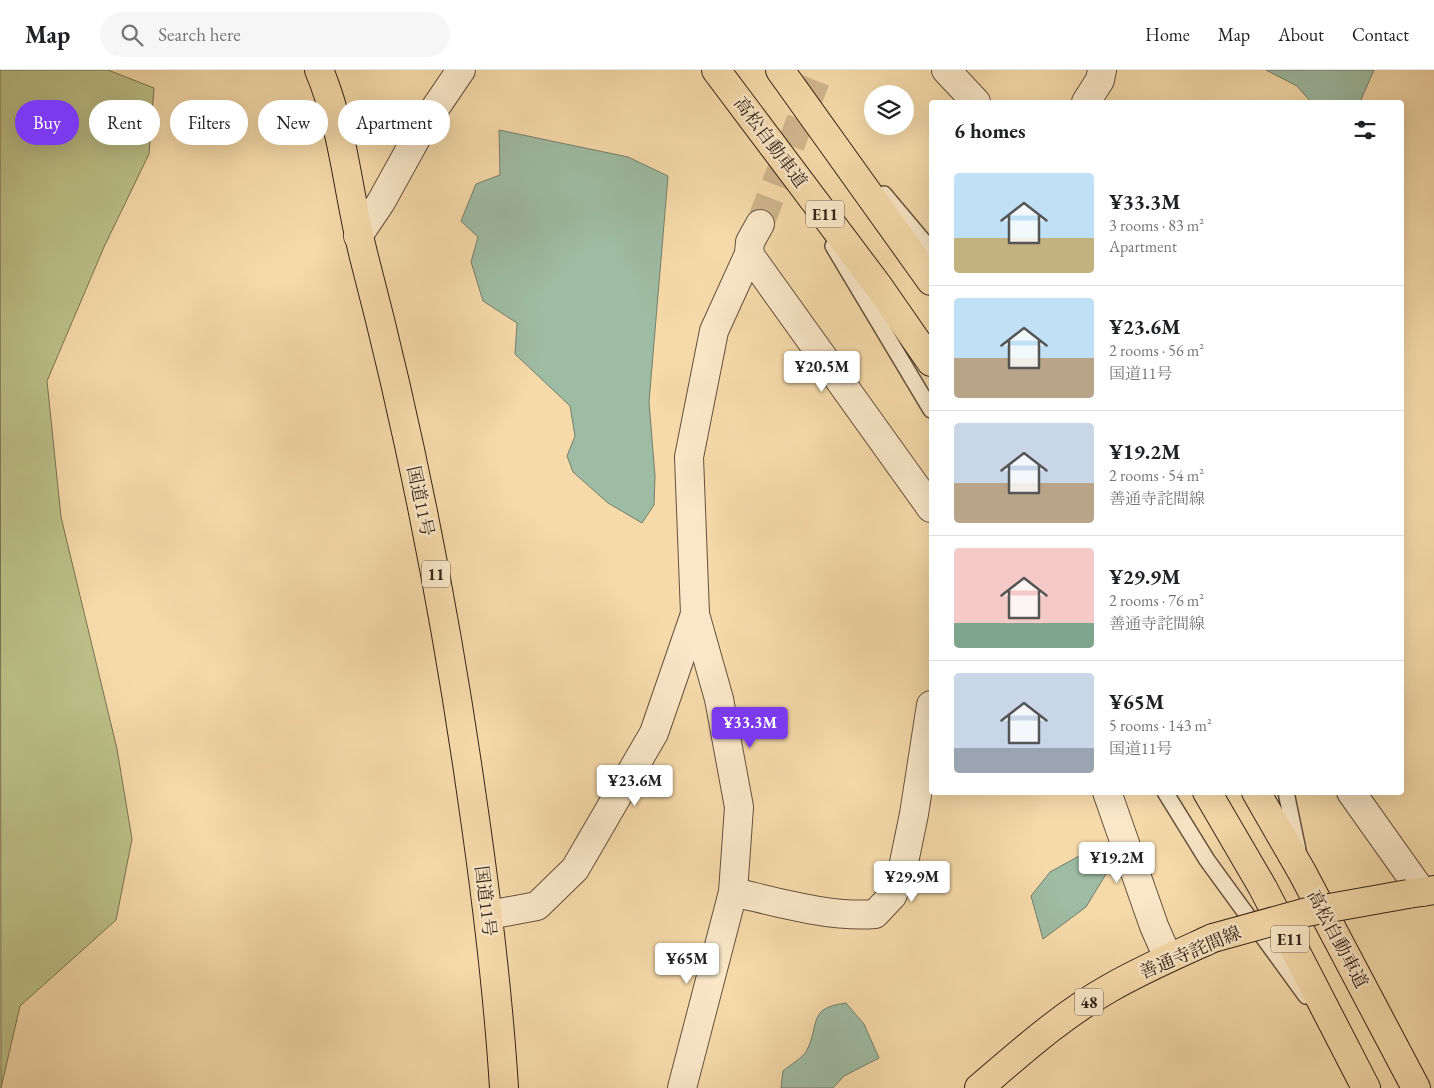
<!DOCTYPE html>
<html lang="en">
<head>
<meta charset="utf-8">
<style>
  body { margin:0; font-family:"EB Garamond","Noto Serif JP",serif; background:#f6f6f6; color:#202124; height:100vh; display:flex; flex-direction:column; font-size:19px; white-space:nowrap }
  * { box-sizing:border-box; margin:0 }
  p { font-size:16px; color:#757577 }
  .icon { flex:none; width:28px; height:28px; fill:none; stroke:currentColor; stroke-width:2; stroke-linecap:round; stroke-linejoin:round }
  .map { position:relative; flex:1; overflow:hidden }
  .panel { position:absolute; left:929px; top:30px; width:475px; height:695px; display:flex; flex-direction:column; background:#fff; border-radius:5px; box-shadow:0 5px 20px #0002 }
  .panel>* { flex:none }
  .banner { position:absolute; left:15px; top:30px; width:475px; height:45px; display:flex; gap:10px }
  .controls { position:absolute; left:864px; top:15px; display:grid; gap:10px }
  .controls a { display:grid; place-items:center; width:50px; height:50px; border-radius:50%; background:#fff; box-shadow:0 5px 20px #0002; font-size:25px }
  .price { position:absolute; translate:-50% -42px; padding:0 11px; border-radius:5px; background:#fff; color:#222; font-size:16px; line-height:32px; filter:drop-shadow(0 1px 2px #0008) }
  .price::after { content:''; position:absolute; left:50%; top:30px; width:15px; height:11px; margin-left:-8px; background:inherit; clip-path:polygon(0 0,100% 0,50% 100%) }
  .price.current { background:#7c3aed; color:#fff }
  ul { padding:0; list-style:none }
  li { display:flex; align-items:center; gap:15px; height:125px; padding:0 25px }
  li+li { border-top:1px solid #e0e0e0 }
  li span { display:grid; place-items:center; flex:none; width:140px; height:100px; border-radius:5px; color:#555 }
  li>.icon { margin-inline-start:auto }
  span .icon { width:60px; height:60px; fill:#fffc; stroke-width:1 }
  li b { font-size:21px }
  h2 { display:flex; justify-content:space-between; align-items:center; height:60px; padding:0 25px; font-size:21px }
  .chip { padding:0 18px; border-radius:22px; background:#fff; box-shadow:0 5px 20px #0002; font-size:18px; line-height:45px }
  .chip.current { background:#7c3aed; color:#fff }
  header { display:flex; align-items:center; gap:30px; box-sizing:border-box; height:70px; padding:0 25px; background:#fff; border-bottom:1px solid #e0e0e0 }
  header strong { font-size:24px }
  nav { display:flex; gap:28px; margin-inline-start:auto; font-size:18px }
  .search { width:350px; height:45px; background:#f6f6f6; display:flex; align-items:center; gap:12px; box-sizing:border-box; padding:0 18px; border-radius:28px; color:#757577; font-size:19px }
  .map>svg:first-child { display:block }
  .green { fill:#bcc088; stroke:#787251 }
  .water { fill:#9ebba3; stroke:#747e6c }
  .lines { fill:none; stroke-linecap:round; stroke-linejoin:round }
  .street-tunnel { stroke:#cfb58d; stroke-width:28; stroke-dasharray:28 14; stroke-linecap:butt }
  .lane-casing { stroke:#64513e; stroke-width:18 }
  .street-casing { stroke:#64513e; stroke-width:30 }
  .primary-casing { stroke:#34231a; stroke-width:30 }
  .highway-casing { stroke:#34231a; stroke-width:30 }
  .lane { stroke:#f9e7c8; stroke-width:15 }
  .street { stroke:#f9e7c8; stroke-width:28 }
  .primary { stroke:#f6daaa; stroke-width:28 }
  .highway { stroke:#f6daaa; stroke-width:28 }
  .primary-bridge-casing { stroke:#34231a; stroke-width:30; stroke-linecap:butt }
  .primary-bridge { stroke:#f6daaa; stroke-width:28 }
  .labels { text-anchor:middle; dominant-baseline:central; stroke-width:5; stroke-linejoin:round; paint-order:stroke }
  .shield { fill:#f9e7c8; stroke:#6f5e4e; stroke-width:1 }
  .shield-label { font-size:16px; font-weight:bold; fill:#34231a }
  .street-label { font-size:18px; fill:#34231a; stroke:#f9e7c8 }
</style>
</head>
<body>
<header>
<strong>Map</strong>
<div class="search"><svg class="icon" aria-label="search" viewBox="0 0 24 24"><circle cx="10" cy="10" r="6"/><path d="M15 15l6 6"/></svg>Search here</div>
<nav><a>Home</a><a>Map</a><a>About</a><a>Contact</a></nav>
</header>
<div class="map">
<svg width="1434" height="1018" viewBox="0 0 1434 1018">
  <rect width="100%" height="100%" fill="#f6daaa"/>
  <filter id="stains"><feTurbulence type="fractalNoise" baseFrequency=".004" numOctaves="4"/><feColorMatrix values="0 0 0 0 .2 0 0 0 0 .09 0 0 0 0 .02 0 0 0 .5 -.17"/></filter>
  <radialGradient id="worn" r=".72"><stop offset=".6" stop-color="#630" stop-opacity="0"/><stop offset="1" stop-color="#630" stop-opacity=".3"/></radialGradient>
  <!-- green -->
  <path class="green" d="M0 0H108L154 18 149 84 104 177 47 311 61 447 117 679 132 769 116 850 20 936 1 1018Z"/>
  <!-- water -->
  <g class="water">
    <path d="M1266 0H1374L1360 32H1311L1297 16Z"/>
    <path d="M499 60 628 87 668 106 649 332 655 406 654 435 642 453 608 433 573 402 567 386 575 366 570 336 515 284 517 253 483 231 471 192 478 167 461 151 476 114 500 105Z"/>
    <path d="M1101 774 1106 804 1086 837 1043 869 1031 826 1050 802Z"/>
    <path d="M846 933 864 954 879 988 844 1006 833 1018H781L783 1001C790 995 803 988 807 980 820 954 807 938 846 933Z"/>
  </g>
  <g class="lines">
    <!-- street-tunnel -->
    <path class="street-tunnel" d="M760 154 820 0"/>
    <!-- lane casing -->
    <g class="lane-casing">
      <g id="lane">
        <path d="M884 124 931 180"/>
        <path d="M833 176 931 340"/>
        <path d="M1165 722 1207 790 1306 926"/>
        <path d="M1286 722 1298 780"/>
      </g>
    </g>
    <!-- street casing -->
    <g class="street-casing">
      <g id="street">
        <path d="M946 0 976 32"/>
        <path d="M1086 32 1100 10 1102 0"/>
        <path d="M358 166 381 132 423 56 461 0"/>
        <path d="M749 184 931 438"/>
        <path d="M1107 722 1154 856 1168 888"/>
        <path d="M1351 722 1422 822"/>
        <path d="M733 822C777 832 831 848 875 844L892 826 901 807 914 744 931 635"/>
        <path d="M489 845 537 836 575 799 654 663 695 544"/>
        <path d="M682 1018 733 822 739 737 719 629 695 544 689 387 714 261 749 184 750 172 760 154"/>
      </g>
    </g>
    <!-- primary casing -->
    <g class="primary-casing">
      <g id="primary">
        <path d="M1408 824 1434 820"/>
        <path d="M979 1018C1020 983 1062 945 1110 918 1143 899 1178 884 1213 868"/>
      </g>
    </g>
    <!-- highway casing -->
    <g class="highway-casing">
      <g id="highway">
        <path d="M319 0C344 59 348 125 364 187 411 366 446 545 472 728 486 824 498 921 504 1018"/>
        <path d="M716 0 879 217 931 292"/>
        <path d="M780 0 931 211"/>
        <path d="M1207 722 1263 818 1366 1018"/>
        <path d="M1256 722 1302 802 1416 1018"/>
      </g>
    </g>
    <!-- lane -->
    <use href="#lane" class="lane"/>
    <!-- street -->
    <use href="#street" class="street"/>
    <!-- primary -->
    <use href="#primary" class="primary"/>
    <!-- highway -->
    <use href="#highway" class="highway"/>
    <!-- primary-bridge casing -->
    <g class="primary-bridge-casing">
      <path id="primary-bridge" d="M1213 868 1307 842 1408 824"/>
    </g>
    <!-- primary-bridge -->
    <use href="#primary-bridge" class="primary-bridge"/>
  </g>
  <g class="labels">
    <!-- shield labels -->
    <g class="shield">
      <rect x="806" y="130.5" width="38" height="27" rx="4"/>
      <rect x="422" y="490.5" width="28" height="27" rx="4"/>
      <rect x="1271" y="855.5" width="38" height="27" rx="4"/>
      <rect x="1075" y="918.5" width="28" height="27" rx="4"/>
    </g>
    <g class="shield-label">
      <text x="825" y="144">E11</text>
      <text x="436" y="504">11</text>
      <text x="1290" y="869">E11</text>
      <text x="1089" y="932">48</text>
    </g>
    <!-- street labels -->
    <g class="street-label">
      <text transform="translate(771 72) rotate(53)">高松自動車道</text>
      <text transform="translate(421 431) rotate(78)">国道11号</text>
      <text transform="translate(486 831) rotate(83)">国道11号</text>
      <text transform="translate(1338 869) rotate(62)">高松自動車道</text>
      <text transform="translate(1190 882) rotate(-23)">善通寺詫間線</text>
    </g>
  </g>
  <rect width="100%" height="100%" filter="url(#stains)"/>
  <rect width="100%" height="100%" fill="url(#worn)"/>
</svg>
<div class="controls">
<a><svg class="icon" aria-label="layers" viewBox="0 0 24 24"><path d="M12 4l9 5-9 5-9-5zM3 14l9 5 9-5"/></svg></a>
</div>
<b class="price" style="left:822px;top:323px">¥20.5M</b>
<b class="price current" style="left:750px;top:679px">¥33.3M</b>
<b class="price" style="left:635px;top:737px">¥23.6M</b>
<b class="price" style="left:1117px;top:814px">¥19.2M</b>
<b class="price" style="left:912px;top:833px">¥29.9M</b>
<b class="price" style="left:687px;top:915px">¥65M</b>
<div class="banner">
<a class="chip current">Buy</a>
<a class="chip">Rent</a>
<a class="chip">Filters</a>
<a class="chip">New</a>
<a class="chip">Apartment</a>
</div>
<section class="panel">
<h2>6 homes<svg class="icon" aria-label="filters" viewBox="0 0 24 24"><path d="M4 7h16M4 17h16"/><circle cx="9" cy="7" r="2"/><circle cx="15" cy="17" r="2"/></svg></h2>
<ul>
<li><span style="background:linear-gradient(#bfe0f5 65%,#c2b280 0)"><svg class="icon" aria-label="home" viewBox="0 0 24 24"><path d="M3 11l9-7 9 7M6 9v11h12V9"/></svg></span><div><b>¥33.3M</b><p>3 rooms · 83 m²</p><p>Apartment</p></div></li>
<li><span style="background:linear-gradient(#bfe0f5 60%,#b9a48a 0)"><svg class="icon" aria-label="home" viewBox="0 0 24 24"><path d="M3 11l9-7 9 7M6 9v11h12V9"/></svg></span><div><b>¥23.6M</b><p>2 rooms · 56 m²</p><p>国道11号</p></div></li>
<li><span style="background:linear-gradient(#c9d6e8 60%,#b9a48a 0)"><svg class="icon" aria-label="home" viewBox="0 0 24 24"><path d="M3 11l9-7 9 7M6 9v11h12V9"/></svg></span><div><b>¥19.2M</b><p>2 rooms · 54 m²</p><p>善通寺詫間線</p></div></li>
<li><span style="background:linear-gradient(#f6c9c9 75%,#7fa58c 0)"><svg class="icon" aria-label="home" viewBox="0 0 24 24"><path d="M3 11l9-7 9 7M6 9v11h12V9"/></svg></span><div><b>¥29.9M</b><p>2 rooms · 76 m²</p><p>善通寺詫間線</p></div></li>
<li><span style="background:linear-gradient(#c9d6e8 75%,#9aa5b1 0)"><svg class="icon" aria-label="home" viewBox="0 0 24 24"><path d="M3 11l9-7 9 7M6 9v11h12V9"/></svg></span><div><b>¥65M</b><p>5 rooms · 143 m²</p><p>国道11号</p></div></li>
</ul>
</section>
</div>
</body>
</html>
